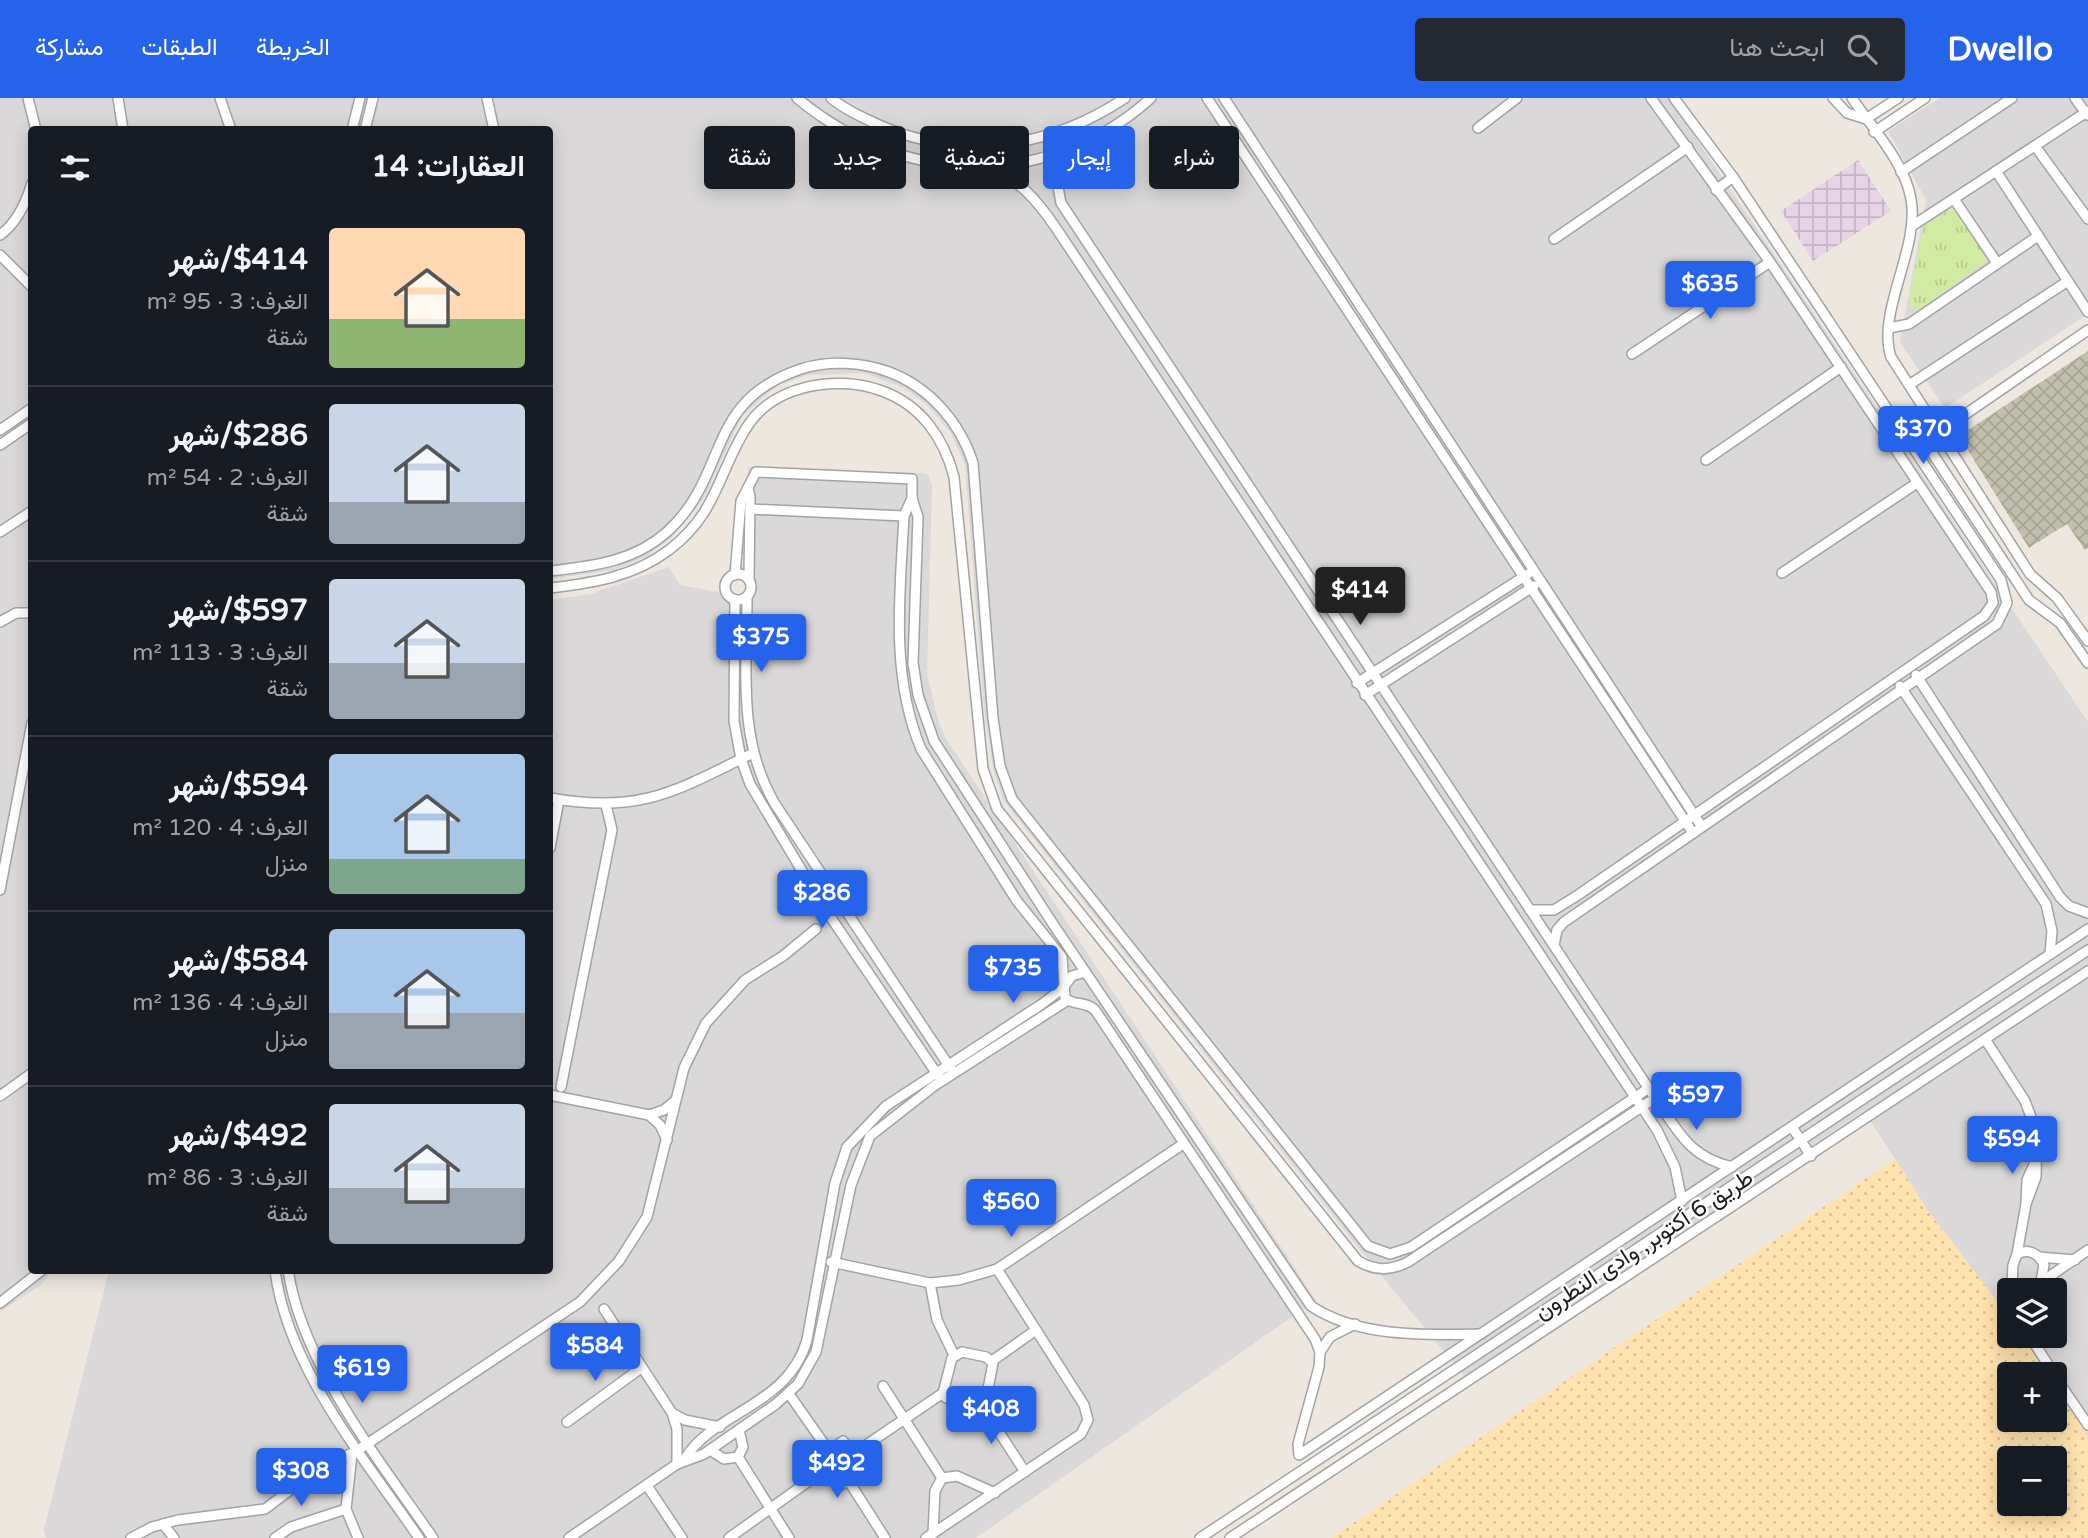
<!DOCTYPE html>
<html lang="ar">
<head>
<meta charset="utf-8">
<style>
  body { margin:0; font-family:"Varela Round",Vazirmatn,sans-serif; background:#242831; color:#f1f3f6; direction:rtl; height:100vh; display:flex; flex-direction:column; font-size:26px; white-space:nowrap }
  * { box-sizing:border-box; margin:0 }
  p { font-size:23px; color:#9ea1a6 }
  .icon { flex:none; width:38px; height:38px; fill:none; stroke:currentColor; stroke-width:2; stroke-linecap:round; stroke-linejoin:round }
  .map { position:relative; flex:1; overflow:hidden; direction:ltr }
  .details { position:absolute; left:28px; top:28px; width:525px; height:1148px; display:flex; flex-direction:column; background:#171b24; border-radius:7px; box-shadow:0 4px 18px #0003; direction:rtl }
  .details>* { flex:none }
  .guide { position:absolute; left:574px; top:28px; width:665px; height:63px; direction:rtl; display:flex; gap:14px }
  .buttons { position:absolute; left:1997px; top:1180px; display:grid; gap:14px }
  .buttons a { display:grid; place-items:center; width:70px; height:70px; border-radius:7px; background:#171b24; box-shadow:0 4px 18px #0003; font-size:35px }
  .price { position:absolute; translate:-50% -60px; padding:0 16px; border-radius:7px; background:#2563eb; color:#fff; font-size:23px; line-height:46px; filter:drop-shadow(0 2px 4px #0008) }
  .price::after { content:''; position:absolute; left:50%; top:42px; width:21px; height:16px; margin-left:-10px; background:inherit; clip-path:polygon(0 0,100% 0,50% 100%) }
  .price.current { background:#222; color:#fff }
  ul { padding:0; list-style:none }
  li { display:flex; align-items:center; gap:21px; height:175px; padding:0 28px }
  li+li { border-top:2px solid #363941 }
  li span { display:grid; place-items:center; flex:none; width:196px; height:140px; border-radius:7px; color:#555 }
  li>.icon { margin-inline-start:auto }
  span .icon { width:84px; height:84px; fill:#fffc; stroke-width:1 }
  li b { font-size:30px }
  h2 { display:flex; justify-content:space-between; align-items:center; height:84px; padding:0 28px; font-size:30px }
  .chip { padding:0 24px; border-radius:7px; background:#171b24; box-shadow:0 4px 18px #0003; font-size:24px; line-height:63px }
  .chip.current { background:#2563eb; color:#fff }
  header { display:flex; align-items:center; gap:42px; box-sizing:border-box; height:98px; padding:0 35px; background:#2563eb; color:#fff }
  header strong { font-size:33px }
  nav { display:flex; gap:38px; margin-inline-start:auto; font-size:24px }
  .search { width:490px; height:63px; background:#242831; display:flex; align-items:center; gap:18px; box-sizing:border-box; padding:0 24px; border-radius:7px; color:#9ea1a6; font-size:26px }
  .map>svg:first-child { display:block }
  .residential { fill:#dad8d9 }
  .industrial { fill:url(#industrial-grid) }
  .construction { fill:url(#construction-cross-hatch) }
  .grass { fill:url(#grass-tufts) }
  .sand { fill:url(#sand-dots); fill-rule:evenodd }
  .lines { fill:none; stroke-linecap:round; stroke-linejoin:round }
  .minor-casing { stroke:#a3a3a3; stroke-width:12 }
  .minor { stroke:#fff; stroke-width:9 }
  .labels { text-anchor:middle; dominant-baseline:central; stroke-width:5; stroke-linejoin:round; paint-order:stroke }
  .street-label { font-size:23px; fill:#1c1c1c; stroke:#fff }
</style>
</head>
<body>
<header>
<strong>Dwello</strong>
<div class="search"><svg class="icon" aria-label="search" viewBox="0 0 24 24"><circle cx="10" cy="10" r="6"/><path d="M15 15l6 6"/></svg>ابحث هنا</div>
<nav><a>الخريطة</a><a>الطبقات</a><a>مشاركة</a></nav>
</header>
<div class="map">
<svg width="2088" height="1440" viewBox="0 0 2088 1440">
  <defs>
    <pattern id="industrial-grid" width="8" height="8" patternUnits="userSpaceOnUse" patternTransform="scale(1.75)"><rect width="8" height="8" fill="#e7d2e6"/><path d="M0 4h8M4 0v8" fill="none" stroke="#c6b4c5"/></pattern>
    <pattern id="construction-cross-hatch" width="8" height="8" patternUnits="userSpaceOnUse" patternTransform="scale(1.75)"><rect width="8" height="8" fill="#c2bfac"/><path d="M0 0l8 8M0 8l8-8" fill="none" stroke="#a6a493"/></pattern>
    <pattern id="grass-tufts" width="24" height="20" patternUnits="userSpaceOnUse" patternTransform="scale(1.75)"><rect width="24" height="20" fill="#d1eba3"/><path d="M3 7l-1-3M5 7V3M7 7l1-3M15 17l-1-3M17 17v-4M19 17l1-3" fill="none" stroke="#b3c98c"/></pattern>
    <pattern id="sand-dots" width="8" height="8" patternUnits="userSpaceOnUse" patternTransform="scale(1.75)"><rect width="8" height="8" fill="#ffe2ad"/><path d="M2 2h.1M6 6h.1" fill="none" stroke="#dac194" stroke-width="1.8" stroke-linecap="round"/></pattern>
  </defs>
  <rect width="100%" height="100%" fill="#eee7e0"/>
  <!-- residential -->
  <g class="residential">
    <path d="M0 0H1669L2088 624V1339L2055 1286 2054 1276H2048L2021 1237H2054V1192H2009V1219L1929 1114 1864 1013 1465 1279 1357 1148 1003 702 993 670 984 612 965 367 951 335 926 306 904 290 864 275 808 277 778 287 742 318 704 400 672 439 645 459 614 472 550 481V32H32V1172L52 1173 42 1186 0 1214Z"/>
    <path d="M1940 0H2088V216L1945 310 1900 244 1926 102 1888 33Z"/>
    <path d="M748 369 924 375 929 378 932 389 927 577 938 622 945 639 1316 1202 976 1440H46L44 1431 109 1173 550 1172V502L591 496 669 469 680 487 746 499Z"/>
  </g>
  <!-- industrial -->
  <path class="industrial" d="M1858 62 1891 113 1813 163 1781 113Z"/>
  <!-- construction -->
  <path class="construction" d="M2088 253V450L2085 452 2067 426 2029 450 1959 338Z"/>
  <!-- grass -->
  <path class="grass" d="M1949 111 1957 112 1987 157V163L1918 212 1913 211 1909 203 1923 129Z"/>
  <!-- sand -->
  <path class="sand" d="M1895 1061 1929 1114 2009 1219V1237H2021L2048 1276H2009V1321H2054L2055 1286 2088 1339V1440H1331ZM2009 1360H2054V1405H2009Z"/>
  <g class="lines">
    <!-- minor casing -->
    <g class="minor-casing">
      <g id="minor">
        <path d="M28 0 36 32"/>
        <path d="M118 0 123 32"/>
        <path d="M220 0 231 32"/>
        <path d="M487 0 494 32"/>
        <path d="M797 0C902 88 1047 94 1151 0"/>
        <path d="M831 0C844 11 861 19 877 26 961 64 1050 50 1125 0"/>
        <path d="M1207 0 1693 735"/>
        <path d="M1224 0 1702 729"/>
        <path d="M1833 0 1847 15 1866 21 1898 0"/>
        <path d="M1852 0C1872 30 1905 65 1911 101 1920 150 1876 215 1891 259L2030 476 2057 500 2088 543"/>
        <path d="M2075 0 2087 17"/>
        <path d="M1478 30 1517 0"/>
        <path d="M352 32 360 0"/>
        <path d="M365 32 373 0"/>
        <path d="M1874 34 1925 0"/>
        <path d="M2035 48 2088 121"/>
        <path d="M1052 57 1061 105 1655 1000C1679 1034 1689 1059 1732 1069"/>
        <path d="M986 68C1019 81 1037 102 1056 130L1657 1032 1675 1069 1682 1103"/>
        <path d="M1996 73 2088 214"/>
        <path d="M1901 74 2012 0"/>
        <path d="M1716 92 1733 79"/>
        <path d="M1954 101 1997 165"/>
        <path d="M1912 128 2088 13"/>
        <path d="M0 137C17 125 26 105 32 85"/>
        <path d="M1554 141 1688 49"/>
        <path d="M0 157 32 189"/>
        <path d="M1889 230 1909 226 2038 138"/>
        <path d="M2088 232 1925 344 2029 502 2060 525 2088 565"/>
        <path d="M1632 256 1770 164"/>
        <path d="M1909 287 2068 183"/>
        <path d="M0 332 32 310"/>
        <path d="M0 347 32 325"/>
        <path d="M1706 362 1841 269"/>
        <path d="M748 390 750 399 749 481"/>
        <path d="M912 400 904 418C900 496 890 577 921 651L1017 803 1062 859 1065 900C1074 908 1086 903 1095 912L1315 1241 1320 1254 1319 1269 1298 1346 1299 1357 2088 831"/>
        <path d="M750 411 904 418"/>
        <path d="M0 434 32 413"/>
        <path d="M550 473C593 468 634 464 668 433 730 376 704 303 801 271 829 262 862 264 889 274 929 289 960 324 973 365L993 620 1000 668 1012 701 1368 1148 1390 1156 1411 1149 1649 990"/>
        <path d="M1782 475 1917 385"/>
        <circle cx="738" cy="489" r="13"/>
        <path d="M735 477 741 403 756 374 912 381V400L918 419 913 565 918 597 934 643 1053 826 1311 1208C1359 1240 1426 1237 1481 1236"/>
        <path d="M550 490C593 485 633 479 669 452 717 415 717 378 745 332 771 287 836 276 882 293 921 307 944 340 954 379L983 671 997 711 1358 1163C1375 1173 1390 1173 1408 1164L1655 1000"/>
        <path d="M747 499C747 571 737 642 775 706L951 971"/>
        <path d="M735 502 734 623 741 661 750 686 823 808 939 979"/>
        <path d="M0 524 16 515H32"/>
        <path d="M1916 577 2060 799 2069 808 2088 815"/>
        <path d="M1357 585 1528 476"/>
        <path d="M1900 588 2046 806 2052 833 2050 856"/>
        <path d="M1365 597 1534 488"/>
        <path d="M550 700C640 716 674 694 753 655"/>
        <path d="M550 750 559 702"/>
        <path d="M0 792 32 625"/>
        <path d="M1530 812H1554L1578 797 1984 518 1993 505 1991 494 1770 164 1651 0"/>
        <path d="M1554 847 1557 832 1564 824 1997 526 2007 505 2001 482 1733 79 1674 0"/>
        <path d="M1985 941 2025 1003 2037 1035 2036 1079 2026 1106 2017 1156"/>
        <path d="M561 989 612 732 606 707"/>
        <path d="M550 997 649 1017 660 1027 667 1042"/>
        <path d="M0 998 32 975"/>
        <path d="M649 1017 664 1012 675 1003"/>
        <path d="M1792 1029 1811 1058"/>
        <path d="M2026 1105 2027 1082 2036 1062"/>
        <path d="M2039 1159 2075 1162"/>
        <path d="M831 1164 930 1185 959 1182 997 1171 1183 1046"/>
        <path d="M275 1172C287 1270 365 1361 419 1440"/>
        <path d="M288 1172C302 1266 380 1363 433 1440"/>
        <path d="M930 1185 937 1222 954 1257"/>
        <path d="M2040 1185 2088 1152"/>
        <path d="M2016 1192 2012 1187 2013 1167 2017 1156C2029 1150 2039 1156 2044 1167L2041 1183 2031 1192"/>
        <path d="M0 1205 42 1172"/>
        <path d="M604 1211 672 1315 677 1331V1366"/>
        <path d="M2029 1237 2054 1276"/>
        <path d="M962 1254 986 1259 993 1265 986 1301 981 1306 946 1300 943 1295 952 1260Z"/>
        <path d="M1320 1254 1330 1239 1355 1226"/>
        <path d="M992 1263 1036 1232"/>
        <path d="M2054 1277 2088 1327"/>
        <path d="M883 1288 942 1380"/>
        <path d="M789 1296 829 1353"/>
        <path d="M981 1306 1025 1374"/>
        <path d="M672 1315 685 1322 720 1329"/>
        <path d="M567 1324 641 1270"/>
        <path d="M843 1343 863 1371 840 1388 820 1360Z"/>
        <path d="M710 1352 724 1361 738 1359 743 1349 739 1332"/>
        <path d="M352 1356 346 1411 358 1440"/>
        <path d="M853 1356 943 1295"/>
        <path d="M738 1359 789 1440"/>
        <path d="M684 1362C713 1313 788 1309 807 1242L835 1085 847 1049 886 1008 1042 906 1063 890 1072 878 1085 874"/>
        <path d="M848 1382 885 1440"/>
        <path d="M648 1389 682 1440"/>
        <path d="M163 1426 174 1440"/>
        <path d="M933 1436 935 1393 942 1380 957 1378 995 1395"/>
        <path d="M131 1440 152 1429 178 1422 265 1411 314 1374 358 1352 580 1204 619 1163 647 1119 684 970 706 925 745 882 783 858 816 831"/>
        <path d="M275 1440 291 1429 346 1411"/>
        <path d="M569 1440 677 1366 704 1356 776 1306 798 1286 816 1254 851 1087 870 1038 934 988 1068 902"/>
        <path d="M729 1440 827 1370"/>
        <path d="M926 1440 1081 1336 1088 1322 1084 1307 997 1171"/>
        <path d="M1200 1440 2088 852"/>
        <path d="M1230 1440 2088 873"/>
      </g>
    </g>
    <!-- minor -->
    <use href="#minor" class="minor"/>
  </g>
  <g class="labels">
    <!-- street labels -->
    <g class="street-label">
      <text transform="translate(1644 1147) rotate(-33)">طريق 6 أكتوبر, وادى النطرون</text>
    </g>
  </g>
</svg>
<div class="buttons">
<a><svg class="icon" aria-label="layers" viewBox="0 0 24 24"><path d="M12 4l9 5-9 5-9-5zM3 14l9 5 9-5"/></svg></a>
<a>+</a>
<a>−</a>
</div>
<b class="price" style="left:1710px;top:223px">$635</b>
<b class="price" style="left:1923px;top:368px">$370</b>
<b class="price current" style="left:1360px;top:529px">$414</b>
<b class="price" style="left:761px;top:576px">$375</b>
<b class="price" style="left:822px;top:832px">$286</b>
<b class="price" style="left:1013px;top:907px">$735</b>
<b class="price" style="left:1696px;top:1034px">$597</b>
<b class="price" style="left:2012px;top:1078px">$594</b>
<b class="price" style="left:1011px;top:1141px">$560</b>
<b class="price" style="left:595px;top:1285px">$584</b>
<b class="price" style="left:362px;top:1307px">$619</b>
<b class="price" style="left:991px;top:1348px">$408</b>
<b class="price" style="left:837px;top:1402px">$492</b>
<b class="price" style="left:301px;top:1410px">$308</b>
<div class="guide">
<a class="chip">شراء</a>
<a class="chip current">إيجار</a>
<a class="chip">تصفية</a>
<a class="chip">جديد</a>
<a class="chip">شقة</a>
</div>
<section class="details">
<h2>العقارات: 14<svg class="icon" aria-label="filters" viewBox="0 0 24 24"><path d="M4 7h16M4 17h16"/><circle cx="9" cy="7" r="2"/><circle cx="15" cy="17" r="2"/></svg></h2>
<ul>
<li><span style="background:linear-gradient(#ffd9b3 65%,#8fb573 0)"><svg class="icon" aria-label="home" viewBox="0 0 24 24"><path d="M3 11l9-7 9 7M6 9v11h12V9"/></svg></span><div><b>$414/شهر</b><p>الغرف: 3 · 95 m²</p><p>شقة</p></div></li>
<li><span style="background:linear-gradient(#c9d6e8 70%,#9aa5b1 0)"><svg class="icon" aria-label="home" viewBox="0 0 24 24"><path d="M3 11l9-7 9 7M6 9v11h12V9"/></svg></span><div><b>$286/شهر</b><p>الغرف: 2 · 54 m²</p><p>شقة</p></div></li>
<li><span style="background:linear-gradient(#c9d6e8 60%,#9aa5b1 0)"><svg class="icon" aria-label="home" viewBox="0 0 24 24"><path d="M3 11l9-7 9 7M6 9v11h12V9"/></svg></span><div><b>$597/شهر</b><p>الغرف: 3 · 113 m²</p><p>شقة</p></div></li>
<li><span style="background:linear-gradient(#a9c7e8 75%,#7fa58c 0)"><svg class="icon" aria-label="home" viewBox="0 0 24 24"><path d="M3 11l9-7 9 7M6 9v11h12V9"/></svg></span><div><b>$594/شهر</b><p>الغرف: 4 · 120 m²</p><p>منزل</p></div></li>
<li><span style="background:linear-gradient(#a9c7e8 60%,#9aa5b1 0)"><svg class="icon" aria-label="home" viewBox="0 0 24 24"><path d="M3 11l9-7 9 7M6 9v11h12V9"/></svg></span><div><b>$584/شهر</b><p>الغرف: 4 · 136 m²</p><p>منزل</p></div></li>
<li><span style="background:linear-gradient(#c9d6e8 60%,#9aa5b1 0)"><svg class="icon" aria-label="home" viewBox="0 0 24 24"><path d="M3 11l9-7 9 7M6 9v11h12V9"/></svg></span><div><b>$492/شهر</b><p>الغرف: 3 · 86 m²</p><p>شقة</p></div></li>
</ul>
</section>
</div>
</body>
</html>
